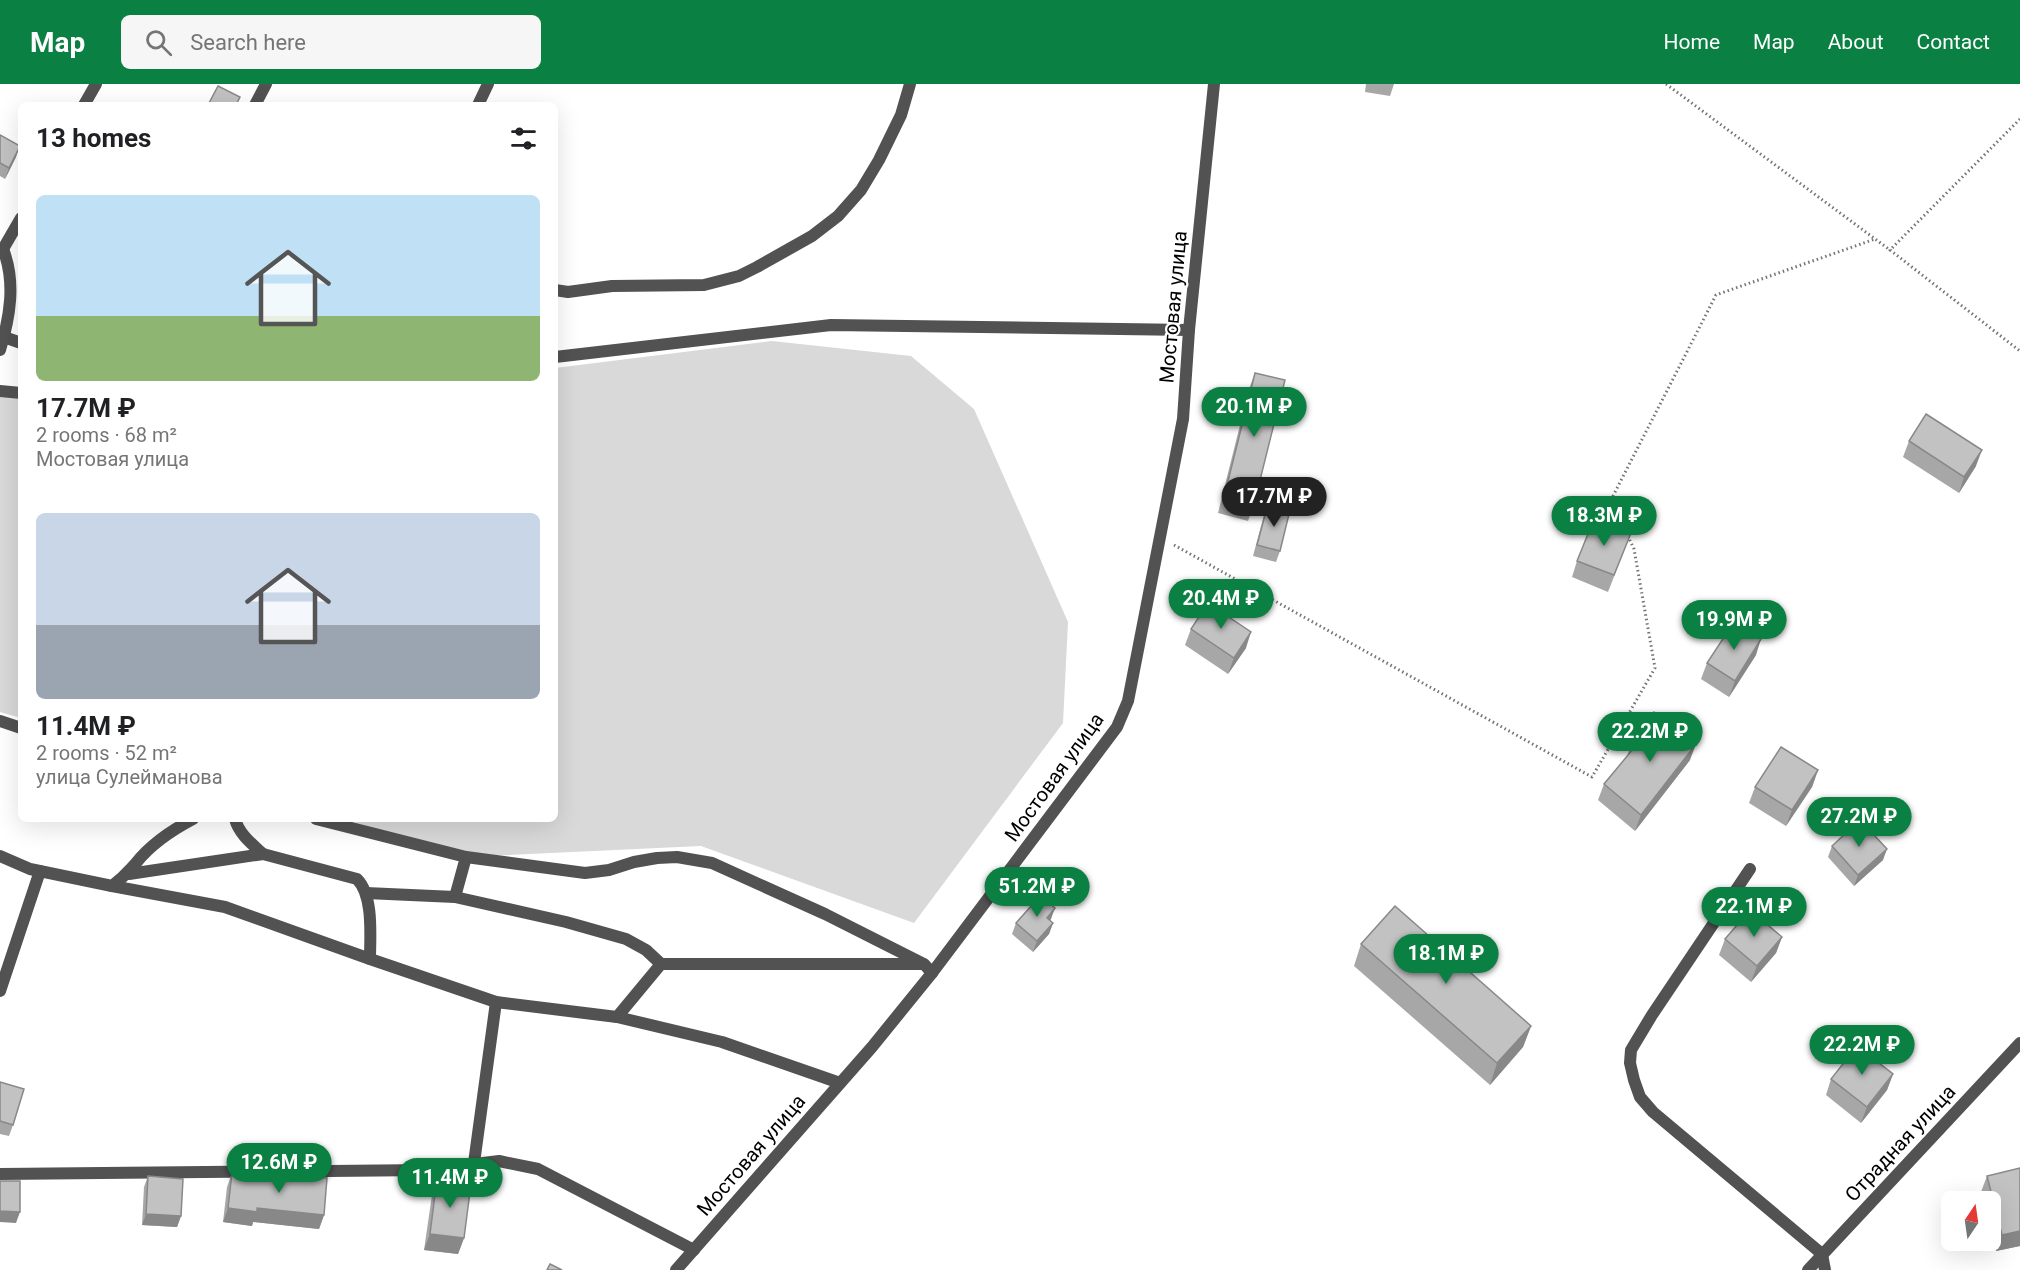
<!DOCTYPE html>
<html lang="en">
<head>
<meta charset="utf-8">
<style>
  body { margin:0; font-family:Roboto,sans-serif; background:#f6f6f6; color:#202124; height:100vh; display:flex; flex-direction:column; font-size:22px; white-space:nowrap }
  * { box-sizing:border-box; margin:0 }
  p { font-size:20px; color:#757577 }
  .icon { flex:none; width:33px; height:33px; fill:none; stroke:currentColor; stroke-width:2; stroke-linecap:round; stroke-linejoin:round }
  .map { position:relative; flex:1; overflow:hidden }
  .panel { position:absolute; left:18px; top:18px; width:540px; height:720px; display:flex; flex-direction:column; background:#fff; border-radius:9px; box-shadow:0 6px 24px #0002 }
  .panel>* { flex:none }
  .needle { width:39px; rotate:13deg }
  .fabs { position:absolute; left:1941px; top:1107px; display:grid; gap:12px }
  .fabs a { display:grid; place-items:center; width:60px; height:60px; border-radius:9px; background:#fff; box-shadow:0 6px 24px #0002; font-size:30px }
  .price { position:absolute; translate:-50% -51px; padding:0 14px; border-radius:21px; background:#0b8043; color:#fff; font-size:20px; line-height:39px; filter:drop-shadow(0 2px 3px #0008) }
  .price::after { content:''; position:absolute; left:50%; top:36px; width:18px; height:14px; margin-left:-9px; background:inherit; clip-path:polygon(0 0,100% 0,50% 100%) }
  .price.active { background:#222; color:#fff }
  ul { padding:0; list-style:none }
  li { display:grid; align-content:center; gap:12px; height:318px; padding:0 18px }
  li span { display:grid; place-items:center; height:186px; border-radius:9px; color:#555 }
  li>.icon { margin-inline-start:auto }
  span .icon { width:108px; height:108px; fill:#fffc; stroke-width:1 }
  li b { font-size:26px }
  h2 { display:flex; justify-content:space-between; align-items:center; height:72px; padding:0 18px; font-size:26px }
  header { display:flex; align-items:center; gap:36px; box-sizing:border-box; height:84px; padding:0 30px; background:#0b8043; color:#fff }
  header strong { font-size:28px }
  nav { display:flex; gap:33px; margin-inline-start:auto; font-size:21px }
  .search { width:420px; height:54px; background:#f6f6f6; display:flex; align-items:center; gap:15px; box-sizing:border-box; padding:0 21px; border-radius:9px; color:#757577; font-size:22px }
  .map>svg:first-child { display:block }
  .green { fill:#d9d9d9 }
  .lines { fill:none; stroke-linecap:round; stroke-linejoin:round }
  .path { stroke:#747474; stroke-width:3; stroke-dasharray:1.5 3; stroke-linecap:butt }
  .minor { stroke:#525252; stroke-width:12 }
  .wall { fill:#a7a7a7 }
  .shaded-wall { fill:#888 }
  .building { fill:#c2c2c2; stroke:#888; stroke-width:1.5 }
  .labels { text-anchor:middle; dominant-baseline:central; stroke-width:4.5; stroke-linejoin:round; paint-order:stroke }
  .street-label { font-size:20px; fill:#000; stroke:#fff }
</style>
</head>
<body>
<header>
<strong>Map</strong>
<div class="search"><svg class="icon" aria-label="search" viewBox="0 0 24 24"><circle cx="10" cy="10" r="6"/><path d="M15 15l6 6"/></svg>Search here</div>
<nav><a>Home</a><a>Map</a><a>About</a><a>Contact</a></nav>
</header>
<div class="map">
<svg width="2020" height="1186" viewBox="0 0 2020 1186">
  <rect width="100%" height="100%" fill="#fff"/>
  <!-- green -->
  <g class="green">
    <path d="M772 257 911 272 974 325 1068 538 1063 639 914 839 701 762 466 773 344 735H555V284Z"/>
    <path d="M0 312H21V634L0 628Z"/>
  </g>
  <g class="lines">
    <!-- path -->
    <g class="path">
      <path d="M1666 0 1890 166"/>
      <path d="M2020 35 1890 166 2020 267"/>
      <path d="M1174 461 1592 693 1655 584 1634 465 1611 416 1716 211 1875 155"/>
    </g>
    <!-- minor -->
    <g class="minor">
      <path d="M84 21 96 0"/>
      <path d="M255 21 266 0"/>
      <path d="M478 21 488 0"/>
      <path d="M3 165 21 134"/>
      <path d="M555 206 568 208 612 202 704 201 739 192 757 183 812 152 838 132 861 106 879 76 901 31 910 0"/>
      <path d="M4 253 21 259"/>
      <path d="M0 266C10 233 16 198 3 165"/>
      <path d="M555 273 831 241 1189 246"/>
      <path d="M0 307 21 309"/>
      <path d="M0 637 21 644"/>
      <path d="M316 735 466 773 455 813 366 809"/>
      <path d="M0 772 30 785 112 802C124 793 126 790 136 779 151 760 172 746 193 735"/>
      <path d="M466 773 585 789 609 786 634 778 657 774 677 773 712 779 825 830 922 879"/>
      <path d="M1750 785 1652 931 1631 966 1630 979 1634 996 1640 1013 1653 1028 1822 1170 1825 1186"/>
      <path d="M129 790 263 770C252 760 239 750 235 735"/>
      <path d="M112 802 225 823 370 875C370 853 374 812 357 795L263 770"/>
      <path d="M455 813 566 838 626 855 646 866 661 880"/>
      <path d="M370 875 496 918 617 933 661 880H924L932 889"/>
      <path d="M0 907 40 787"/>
      <path d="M617 933 722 958 840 999"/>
      <path d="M474 1079 496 918"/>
      <path d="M0 1090 429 1086 499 1077 538 1085 694 1166"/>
      <path d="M676 1186 872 963 932 889 1117 643 1128 617 1183 335 1189 246 1214 0"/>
      <path d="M1808 1186 2020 959"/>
    </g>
  </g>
  <!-- wall -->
  <g class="wall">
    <path d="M1366 0H1394L1390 12 1365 8Z"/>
    <path d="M0 51 16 73 5 95 0 92Z"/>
    <path d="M1255 289 1254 420 1248 437 1218 429 1249 305Z"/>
    <path d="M1909 357 1976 382 1959 409 1903 373Z"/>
    <path d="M1268 420 1280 467 1276 478 1253 472 1264 431Z"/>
    <path d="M1631 449 1608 508 1572 493 1577 477Z"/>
    <path d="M1191 545 1246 564 1228 590 1185 561Z"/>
    <path d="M1756 571 1729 613 1701 595 1707 579Z"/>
    <path d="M1633 656 1690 676 1635 747 1598 716 1604 700 1627 672Z"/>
    <path d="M1818 686 1812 703 1786 742 1749 719 1755 703Z"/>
    <path d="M1832 762 1883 776 1854 802 1828 773Z"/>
    <path d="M1051 835 1050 837 1053 839 1049 850 1033 868 1012 850 1016 839Z"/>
    <path d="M1782 853 1776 869 1751 898 1719 871 1725 855Z"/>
    <path d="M1361 860 1531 942 1523 963 1490 1001 1354 882Z"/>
    <path d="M1893 990 1887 1006 1861 1039 1826 1011 1831 995Z"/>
    <path d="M0 998 13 1041 9 1052 0 1050Z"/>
    <path d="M232 1089 282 1096 284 1090 324 1131 319 1145 253 1138 252 1142 223 1138 227 1103Z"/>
    <path d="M148 1092 181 1132 177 1143 142 1141 144 1103Z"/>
    <path d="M1987 1092 2020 1162 1996 1167 1990 1146V1118H1984L1981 1108Z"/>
    <path d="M437 1095 464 1154 458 1170 424 1166 432 1111Z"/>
  </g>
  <!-- shaded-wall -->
  <g class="shaded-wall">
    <path d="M20 62 16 73 5 95 9 84Z"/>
    <path d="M1982 366 1976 382 1959 409 1964 393Z"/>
    <path d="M1251 548 1246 564 1228 590 1234 574Z"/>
    <path d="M1761 555 1756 571 1729 613 1735 597Z"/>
    <path d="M1696 660 1690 676 1635 747 1641 731Z"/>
    <path d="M1818 686 1812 703 1786 742 1792 726Z"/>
    <path d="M1887 765 1883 776 1854 802 1858 791Z"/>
    <path d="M1055 824 1051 835 1043 845 1047 834Z"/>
    <path d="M1053 839 1049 850 1033 868 1037 857Z"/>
    <path d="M1782 853 1776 869 1751 898 1757 882Z"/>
    <path d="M1531 942 1523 963 1490 1001 1497 979Z"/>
    <path d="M1893 990 1887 1006 1861 1039 1867 1023Z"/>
    <path d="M228 1124H257L324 1131 319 1145 253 1138 252 1142 223 1138Z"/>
    <path d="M0 1127 20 1128 16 1139 0 1138Z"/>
    <path d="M146 1130 181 1132 177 1143 142 1141Z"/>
    <path d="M2020 1147V1162L1996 1167 2002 1151Z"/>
    <path d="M430 1150 464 1154 458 1170 424 1166Z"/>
  </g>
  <!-- building -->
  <g class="building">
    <path d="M218 2 240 13 236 21H208Z"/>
    <path d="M0 51 20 62 9 84 0 79Z"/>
    <path d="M1255 289 1285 296 1254 420 1224 413Z"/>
    <path d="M1926 330 1982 366 1964 393 1909 357Z"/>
    <path d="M1268 420 1290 426 1280 467 1257 461Z"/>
    <path d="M1594 435 1631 449 1614 491 1577 477Z"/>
    <path d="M1208 519 1251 548 1234 574 1191 545Z"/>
    <path d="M1734 538 1761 555 1735 597 1707 579Z"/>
    <path d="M1654 628 1696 660 1641 731 1604 700 1638 659 1633 656Z"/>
    <path d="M1781 663 1818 686 1792 726 1755 703Z"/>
    <path d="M1860 736 1887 765 1858 791 1832 762Z"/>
    <path d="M1041 811 1055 824 1047 834 1053 839 1037 857 1016 839Z"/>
    <path d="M1395 822 1531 942 1497 979 1361 860Z"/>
    <path d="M1750 826 1782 853 1757 882 1725 855Z"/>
    <path d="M1857 962 1893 990 1867 1023 1831 995Z"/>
    <path d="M0 998 24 1005 13 1041 0 1037Z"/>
    <path d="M2020 1084V1147L2002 1151 1987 1092Z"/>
    <path d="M232 1089 284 1096V1090L327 1094 324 1131 257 1124V1128L228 1124Z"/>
    <path d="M148 1092 183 1095 181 1132 146 1130Z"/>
    <path d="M437 1095 471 1100 464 1154 430 1150Z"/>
    <path d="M0 1097H20V1128L0 1127Z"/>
    <path d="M550 1180 562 1186H547Z"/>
  </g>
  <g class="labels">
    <!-- street labels -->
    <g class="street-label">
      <text transform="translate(1173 223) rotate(-85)">Мостовая улица</text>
      <text transform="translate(1054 693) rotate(-54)">Мостовая улица</text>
      <text transform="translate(1900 1059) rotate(-47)">Отрадная улица</text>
      <text transform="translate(751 1071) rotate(-49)">Мостовая улица</text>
    </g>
  </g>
</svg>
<div class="fabs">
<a><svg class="needle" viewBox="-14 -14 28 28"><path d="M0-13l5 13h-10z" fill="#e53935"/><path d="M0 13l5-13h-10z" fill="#757577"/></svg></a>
</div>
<b class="price" style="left:1254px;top:354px">20.1M ₽</b>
<b class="price active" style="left:1274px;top:444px">17.7M ₽</b>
<b class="price" style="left:1604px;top:463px">18.3M ₽</b>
<b class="price" style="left:1221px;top:546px">20.4M ₽</b>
<b class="price" style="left:1734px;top:567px">19.9M ₽</b>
<b class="price" style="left:1650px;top:679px">22.2M ₽</b>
<b class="price" style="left:1859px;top:764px">27.2M ₽</b>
<b class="price" style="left:1037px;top:834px">51.2M ₽</b>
<b class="price" style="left:1754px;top:854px">22.1M ₽</b>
<b class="price" style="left:1446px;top:901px">18.1M ₽</b>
<b class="price" style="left:1862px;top:992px">22.2M ₽</b>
<b class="price" style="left:279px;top:1110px">12.6M ₽</b>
<b class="price" style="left:450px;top:1125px">11.4M ₽</b>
<section class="panel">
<h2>13 homes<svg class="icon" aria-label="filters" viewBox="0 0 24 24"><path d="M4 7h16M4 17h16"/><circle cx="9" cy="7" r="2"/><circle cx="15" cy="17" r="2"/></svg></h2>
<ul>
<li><span style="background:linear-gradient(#bfe0f5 65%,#8fb573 0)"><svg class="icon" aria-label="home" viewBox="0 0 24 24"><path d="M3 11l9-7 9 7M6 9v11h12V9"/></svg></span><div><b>17.7M ₽</b><p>2 rooms · 68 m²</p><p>Мостовая улица</p></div></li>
<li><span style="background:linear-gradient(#c9d6e8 60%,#9aa5b1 0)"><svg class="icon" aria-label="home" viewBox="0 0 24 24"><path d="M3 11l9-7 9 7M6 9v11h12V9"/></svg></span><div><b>11.4M ₽</b><p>2 rooms · 52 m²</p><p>улица Сулейманова</p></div></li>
</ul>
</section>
</div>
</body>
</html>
